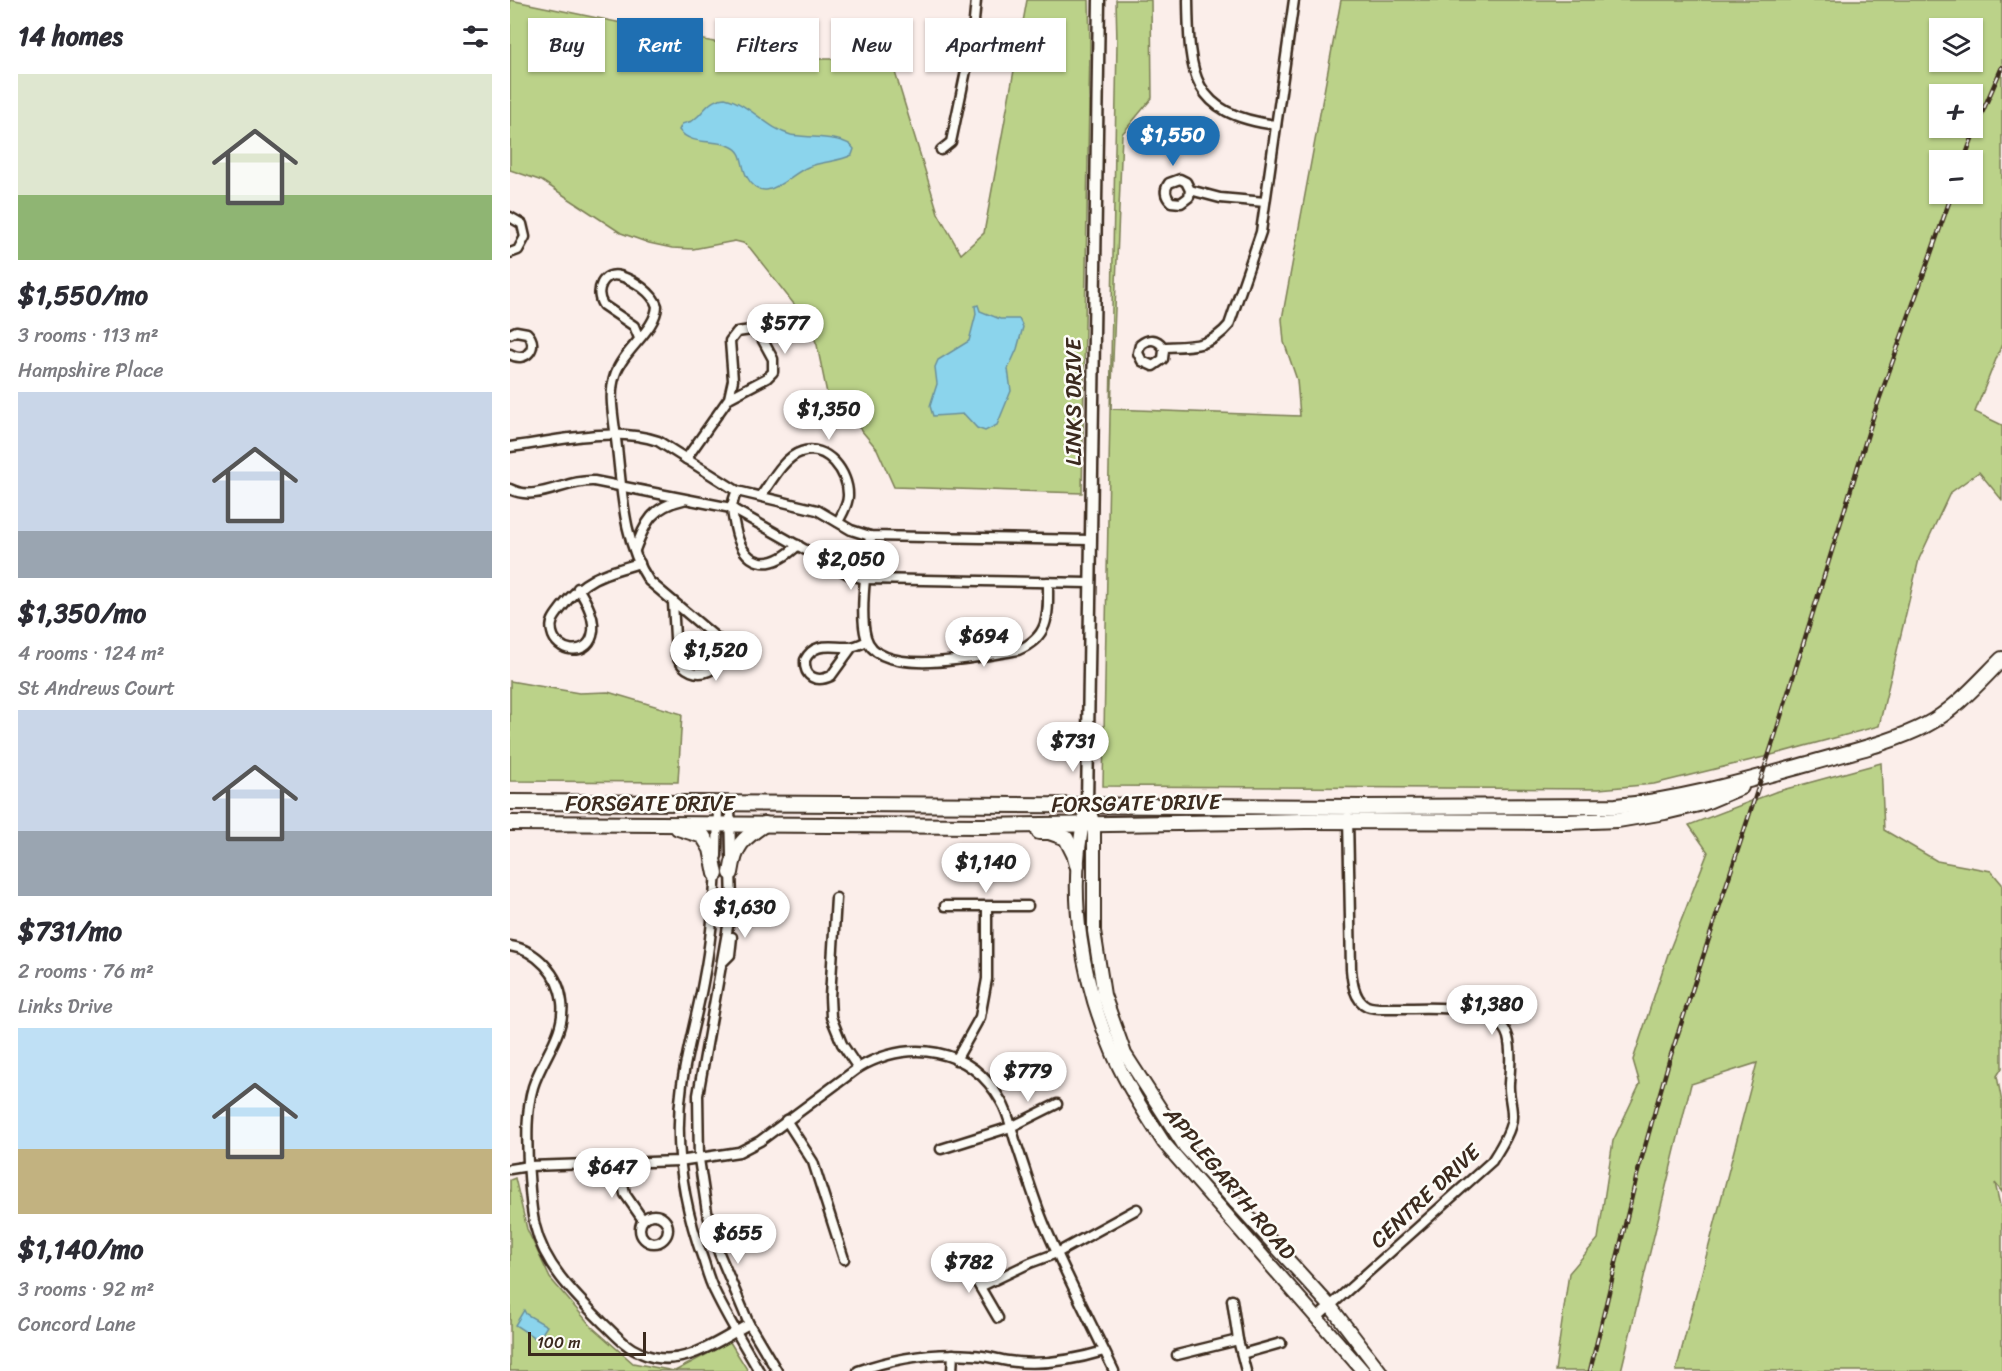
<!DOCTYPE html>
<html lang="en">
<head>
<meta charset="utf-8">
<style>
  body { margin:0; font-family:Sriracha,sans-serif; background:#f7f7f7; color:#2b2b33; height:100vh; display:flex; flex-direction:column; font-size:22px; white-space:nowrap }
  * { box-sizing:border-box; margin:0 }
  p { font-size:20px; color:#7c7c81 }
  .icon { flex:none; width:33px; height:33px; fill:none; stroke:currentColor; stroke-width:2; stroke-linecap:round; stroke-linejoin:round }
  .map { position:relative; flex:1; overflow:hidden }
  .sheet { display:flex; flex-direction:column; background:#fff; width:510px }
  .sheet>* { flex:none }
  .banner { position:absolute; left:18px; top:18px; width:570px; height:54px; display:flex; gap:12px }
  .controls { position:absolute; left:1419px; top:18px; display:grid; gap:12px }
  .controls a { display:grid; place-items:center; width:54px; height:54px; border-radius:0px; background:#fff; box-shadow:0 2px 4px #0004; font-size:30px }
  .scale { position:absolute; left:18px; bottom:15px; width:118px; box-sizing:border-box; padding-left:6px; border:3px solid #3b2a1e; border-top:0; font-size:16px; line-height:21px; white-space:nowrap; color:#3b2a1e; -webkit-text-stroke:4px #fdfcf7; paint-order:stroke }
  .price { position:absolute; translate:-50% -51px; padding:0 14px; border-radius:21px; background:#fff; color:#222; font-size:20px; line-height:39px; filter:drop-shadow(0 2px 3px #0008) }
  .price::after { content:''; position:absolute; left:50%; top:36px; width:18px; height:14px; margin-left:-9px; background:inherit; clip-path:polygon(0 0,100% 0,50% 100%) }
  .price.selected { background:#1f6fb2; color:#fff }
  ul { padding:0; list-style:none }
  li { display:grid; align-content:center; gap:12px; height:318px; padding:0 18px }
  li span { display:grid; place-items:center; height:186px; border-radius:0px; color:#555 }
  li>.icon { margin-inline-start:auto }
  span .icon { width:108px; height:108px; fill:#fffc; stroke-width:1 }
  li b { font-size:26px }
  h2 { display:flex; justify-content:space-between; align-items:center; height:72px; padding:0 18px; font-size:26px }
  .chip { padding:0 21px; border-radius:0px; background:#fff; box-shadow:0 2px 4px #0004; font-size:21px; line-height:54px }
  .chip.selected { background:#1f6fb2; color:#fff }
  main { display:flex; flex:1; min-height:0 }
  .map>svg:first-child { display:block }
  .green { fill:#bbd289; stroke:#7b7e54; stroke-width:1.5; fill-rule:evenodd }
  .water { fill:#8bd4ec; stroke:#6b909a; stroke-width:1.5 }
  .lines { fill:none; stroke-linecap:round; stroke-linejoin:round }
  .minor-casing { stroke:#3b2a1e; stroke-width:13 }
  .tertiary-casing { stroke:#3b2a1e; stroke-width:15 }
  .secondary-casing { stroke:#3b2a1e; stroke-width:16 }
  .primary-casing { stroke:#3b2a1e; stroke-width:18 }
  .minor { stroke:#fdfcf7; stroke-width:8 }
  .tertiary { stroke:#fdfcf7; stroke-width:10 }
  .secondary { stroke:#fdfcf7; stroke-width:12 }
  .primary { stroke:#fdfcf7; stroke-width:14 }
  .rail-casing { stroke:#3b2a1e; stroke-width:4.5 }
  .rail { stroke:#fdfcf7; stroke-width:2; stroke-dasharray:7; stroke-linecap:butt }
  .labels { text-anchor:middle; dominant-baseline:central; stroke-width:5; stroke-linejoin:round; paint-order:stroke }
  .street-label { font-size:22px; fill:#3b2a1e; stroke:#fdfcf7 }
</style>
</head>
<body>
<main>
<section class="sheet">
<h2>14 homes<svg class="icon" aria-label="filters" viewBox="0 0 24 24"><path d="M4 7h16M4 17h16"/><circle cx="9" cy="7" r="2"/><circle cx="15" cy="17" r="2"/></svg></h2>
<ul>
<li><span style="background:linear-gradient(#dfe7d0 65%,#8fb573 0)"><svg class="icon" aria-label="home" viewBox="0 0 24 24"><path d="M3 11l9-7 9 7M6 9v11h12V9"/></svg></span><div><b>$1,550/mo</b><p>3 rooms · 113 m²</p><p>Hampshire Place</p></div></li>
<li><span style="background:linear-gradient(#c9d6e8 75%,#9aa5b1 0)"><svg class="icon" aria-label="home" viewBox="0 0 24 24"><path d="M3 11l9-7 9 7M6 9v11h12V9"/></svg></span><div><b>$1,350/mo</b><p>4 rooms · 124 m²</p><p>St Andrews Court</p></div></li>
<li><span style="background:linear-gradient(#c9d6e8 65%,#9aa5b1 0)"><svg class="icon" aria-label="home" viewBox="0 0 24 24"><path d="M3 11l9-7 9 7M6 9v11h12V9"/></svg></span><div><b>$731/mo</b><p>2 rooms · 76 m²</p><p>Links Drive</p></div></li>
<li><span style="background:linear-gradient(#bfe0f5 65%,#c2b280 0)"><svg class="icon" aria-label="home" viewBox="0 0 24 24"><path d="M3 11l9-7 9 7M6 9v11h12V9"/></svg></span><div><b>$1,140/mo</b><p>3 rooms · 92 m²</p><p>Concord Lane</p></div></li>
</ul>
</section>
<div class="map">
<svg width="1492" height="1371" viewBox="0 0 1492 1371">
  <rect width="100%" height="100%" fill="#fbeeea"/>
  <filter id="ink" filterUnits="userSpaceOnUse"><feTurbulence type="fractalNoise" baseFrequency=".0167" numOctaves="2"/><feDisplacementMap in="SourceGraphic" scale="12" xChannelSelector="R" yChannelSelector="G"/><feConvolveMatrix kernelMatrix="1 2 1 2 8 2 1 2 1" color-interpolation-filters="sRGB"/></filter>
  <g filter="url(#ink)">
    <!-- green -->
    <g class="green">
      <path d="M0 0 262 54 309 59H381L428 213 451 254 474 233 517 0H579L580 44 572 493 384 487 367 449 346 424 319 403 307 345 298 322 240 248 233 243 225 241 183 249 162 248 139 243 111 233 32 181 0 170Z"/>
      <path d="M606 0H641L642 98 612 134 601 409 790 416 787 380 774 342 772 319 831 0H1492V344L1465 412 1492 425V500L1469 472 1440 493 1409 559 1369 726 1254 757 1144 784 1089 789 593 786 607 43ZM1462 28V62H1430V28ZM1462 94V128H1430V94ZM1462 160V194H1430V160Z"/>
      <path d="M0 681 69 693 98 692 172 714 168 782 0 781Z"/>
      <path d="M1371 763 1374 830 1427 861 1481 871 1492 884V1068L1487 1076 1492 1102V1192L1485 1183 1492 1214V1371H1166L1247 1063 1181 1084 1111 1371H1045L1059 1273 1088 1239 1103 1141 1130 1084 1123 1060 1158 954 1198 852 1179 825 1265 792Z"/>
      <path d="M5 1178 17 1229 40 1278 82 1327 123 1363 164 1371H0V1180Z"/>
      <path d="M220 1342 238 1371H164H165Z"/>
    </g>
    <!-- water -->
    <g class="water">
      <path d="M215 98C240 104 256 128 281 135 296 138 337 135 344 149L342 155C329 162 312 161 298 167 278 175 254 208 237 177 230 165 235 152 220 146 204 139 181 146 169 130L172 124C175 123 179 122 182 121 195 113 196 100 215 98Z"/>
      <path d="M468 305 470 311 490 319H509L513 327 507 349 498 369 501 391 487 425 475 431 467 428 454 414 423 416 420 406 427 384 425 367 428 360 459 341 466 314 465 306Z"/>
      <path d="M14 1310 16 1314 37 1326 28 1340 5 1325Z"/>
    </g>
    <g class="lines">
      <!-- minor casing -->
      <g class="minor-casing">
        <g id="minor">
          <path d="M678 0C679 74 681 114 766 125"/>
          <path d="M431 150 441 142 462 42 466 0"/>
          <path d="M680 190 679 197 671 203 661 202C655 196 654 190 659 183L670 179 676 182 680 190 710 198 755 202"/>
          <path d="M0 217 12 224 15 237 8 250 0 253"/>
          <path d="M0 334 6 331 17 333C30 346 16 364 0 354"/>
          <path d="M129 338 124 326 93 305C84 291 93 271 110 276 124 280 143 293 147 306 146 330 113 350 105 375 98 395 104 418 106 439 112 485 112 541 139 581L209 640C224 668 181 690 166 655L163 602"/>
          <path d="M654 350 653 359 643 366 632 361 628 353 630 345C638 338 647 338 653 347 681 346 700 348 719 325L751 232 784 0"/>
          <path d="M0 447C45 441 104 426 148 441L227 491 307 510 341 530 360 536 580 540"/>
          <path d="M176 459 219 398 257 378 263 372V359L250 335 241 330 227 332 220 341 223 380 219 398"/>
          <path d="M0 489C27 503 56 479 84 481L221 508 340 575 355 579 579 583"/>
          <path d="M227 491C220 505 222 513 225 527 233 567 259 573 288 545"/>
          <path d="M251 496C261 482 274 457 291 452 317 443 339 473 338 496 338 505 332 514 328 522"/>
          <path d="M360 536C357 562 349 613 356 637 368 681 476 655 508 650 541 636 538 613 538 582"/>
          <path d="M125 550C136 521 142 507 173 500"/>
          <path d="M68 588C76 601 87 620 82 636 76 657 46 652 42 632 39 622 46 615 52 607 75 577 95 573 130 563"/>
          <path d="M342 647 321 676C306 683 294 677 295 660 304 641 322 648 339 647 345 647 351 644 357 641"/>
          <path d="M220 803 221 856"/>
          <path d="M207 856 208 803"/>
          <path d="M206 869C204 905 201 942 194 977 188 1013 177 1048 172 1084 163 1146 173 1204 194 1262 197 1272 200 1283 205 1292 218 1319 234 1345 249 1371"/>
          <path d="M221 869 222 904 188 1095 189 1159 197 1212 209 1253 239 1324 267 1371"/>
          <path d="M326 898 320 997 321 1017 332 1044 348 1068"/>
          <path d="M435 906H518"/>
          <path d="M0 946C27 950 49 975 52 1002 56 1033 32 1058 23 1087 16 1111 17 1138 18 1163 20 1184 20 1206 25 1226 34 1265 65 1295 92 1322 104 1333 115 1347 131 1353 170 1371 206 1342 239 1324"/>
          <path d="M212 963 220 955 222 937"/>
          <path d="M446 1060 470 1017 477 979V907"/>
          <path d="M276 1120 303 1162 334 1259"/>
          <path d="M431 1149 501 1127 547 1104"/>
          <path d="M109 1162 115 1194 133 1220"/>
          <path d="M0 1169 19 1166 169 1161 229 1152 250 1141 348 1068C399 1039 460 1046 491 1101 498 1112 501 1127 505 1140 515 1168 523 1198 535 1226 556 1275 581 1323 604 1371"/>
          <circle cx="144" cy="1229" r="14"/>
          <path d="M453 1258 488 1318"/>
          <path d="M470 1287 520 1263 547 1253 627 1209"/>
          <path d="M722 1300 728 1340 736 1371"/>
          <path d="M808 1317 982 1161C989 1150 1003 1129 1002 1115 1002 1104 998 1094 999 1083 1000 1069 1002 1052 998 1037 987 1000 915 1009 884 1008 876 1008 864 1009 857 1006 844 1000 842 981 841 969L838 817"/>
          <path d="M732 1354 771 1343"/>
          <path d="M667 1355 728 1340"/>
          <path d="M348 1371C385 1358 423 1352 462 1355 474 1355 486 1359 498 1361 530 1366 564 1360 594 1351"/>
          <path d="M442 1371 443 1354"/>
        </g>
      </g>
      <!-- tertiary casing -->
      <g class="tertiary-casing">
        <path id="tertiary" d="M577 805 589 0"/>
      </g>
      <!-- secondary casing -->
      <g class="secondary-casing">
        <g id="secondary">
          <path d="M577 805 584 824V931L594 995 615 1054 675 1147 821 1307 870 1371"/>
          <path d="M575 815C556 893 572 983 604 1056 617 1086 636 1115 654 1143L853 1371"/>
        </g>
      </g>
      <!-- primary casing -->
      <g class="primary-casing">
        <g id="primary">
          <path d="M0 802 851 807 1106 806C1171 800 1236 781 1298 764 1338 752 1379 744 1416 725 1445 710 1469 682 1492 659"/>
          <path d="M0 823 471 826 795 821 1056 822 1108 820 1155 812 1193 803 1231 787"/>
          <path d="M168 828 193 836 201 849 206 874"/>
          <path d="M529 832H539L556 838 564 854 567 865"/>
          <path d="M221 873C225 845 232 839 255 824"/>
        </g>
      </g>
      <!-- minor -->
      <use href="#minor" class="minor"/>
      <!-- tertiary -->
      <use href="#tertiary" class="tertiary"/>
      <!-- secondary -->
      <use href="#secondary" class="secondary"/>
      <!-- primary -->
      <use href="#primary" class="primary"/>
      <!-- rail casing -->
      <g class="rail-casing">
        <g id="rail">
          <path d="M1454 160 1468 122 1492 67"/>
          <path d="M1080 1371 1127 1175 1159 1061 1263 742 1364 414 1442 194"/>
        </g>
      </g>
      <!-- rail -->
      <use href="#rail" class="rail"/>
    </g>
  </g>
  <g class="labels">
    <!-- street labels -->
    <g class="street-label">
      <text transform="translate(563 402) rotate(-90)">LINKS DRIVE</text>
      <text x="140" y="803">FORSGATE DRIVE</text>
      <text transform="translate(626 803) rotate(-1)">FORSGATE DRIVE</text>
      <text transform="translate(720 1183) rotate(50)">APPLEGARTH ROAD</text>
      <text transform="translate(915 1196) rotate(-43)">CENTRE DRIVE</text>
    </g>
  </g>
</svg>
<div class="controls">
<a><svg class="icon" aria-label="layers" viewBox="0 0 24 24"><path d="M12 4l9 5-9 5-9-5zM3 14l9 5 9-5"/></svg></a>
<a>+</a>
<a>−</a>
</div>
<div class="scale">100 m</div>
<b class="price selected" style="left:663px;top:167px">$1,550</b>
<b class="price" style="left:275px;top:355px">$577</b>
<b class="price" style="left:319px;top:441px">$1,350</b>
<b class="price" style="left:341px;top:591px">$2,050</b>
<b class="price" style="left:474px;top:668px">$694</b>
<b class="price" style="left:206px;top:682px">$1,520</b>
<b class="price" style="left:563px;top:773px">$731</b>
<b class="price" style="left:476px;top:894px">$1,140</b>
<b class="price" style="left:235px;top:939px">$1,630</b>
<b class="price" style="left:982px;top:1036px">$1,380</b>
<b class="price" style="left:518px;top:1103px">$779</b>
<b class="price" style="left:102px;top:1199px">$647</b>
<b class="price" style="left:228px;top:1265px">$655</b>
<b class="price" style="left:459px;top:1294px">$782</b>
<div class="banner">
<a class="chip">Buy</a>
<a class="chip selected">Rent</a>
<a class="chip">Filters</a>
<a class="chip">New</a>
<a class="chip">Apartment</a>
</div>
</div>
</main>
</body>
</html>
